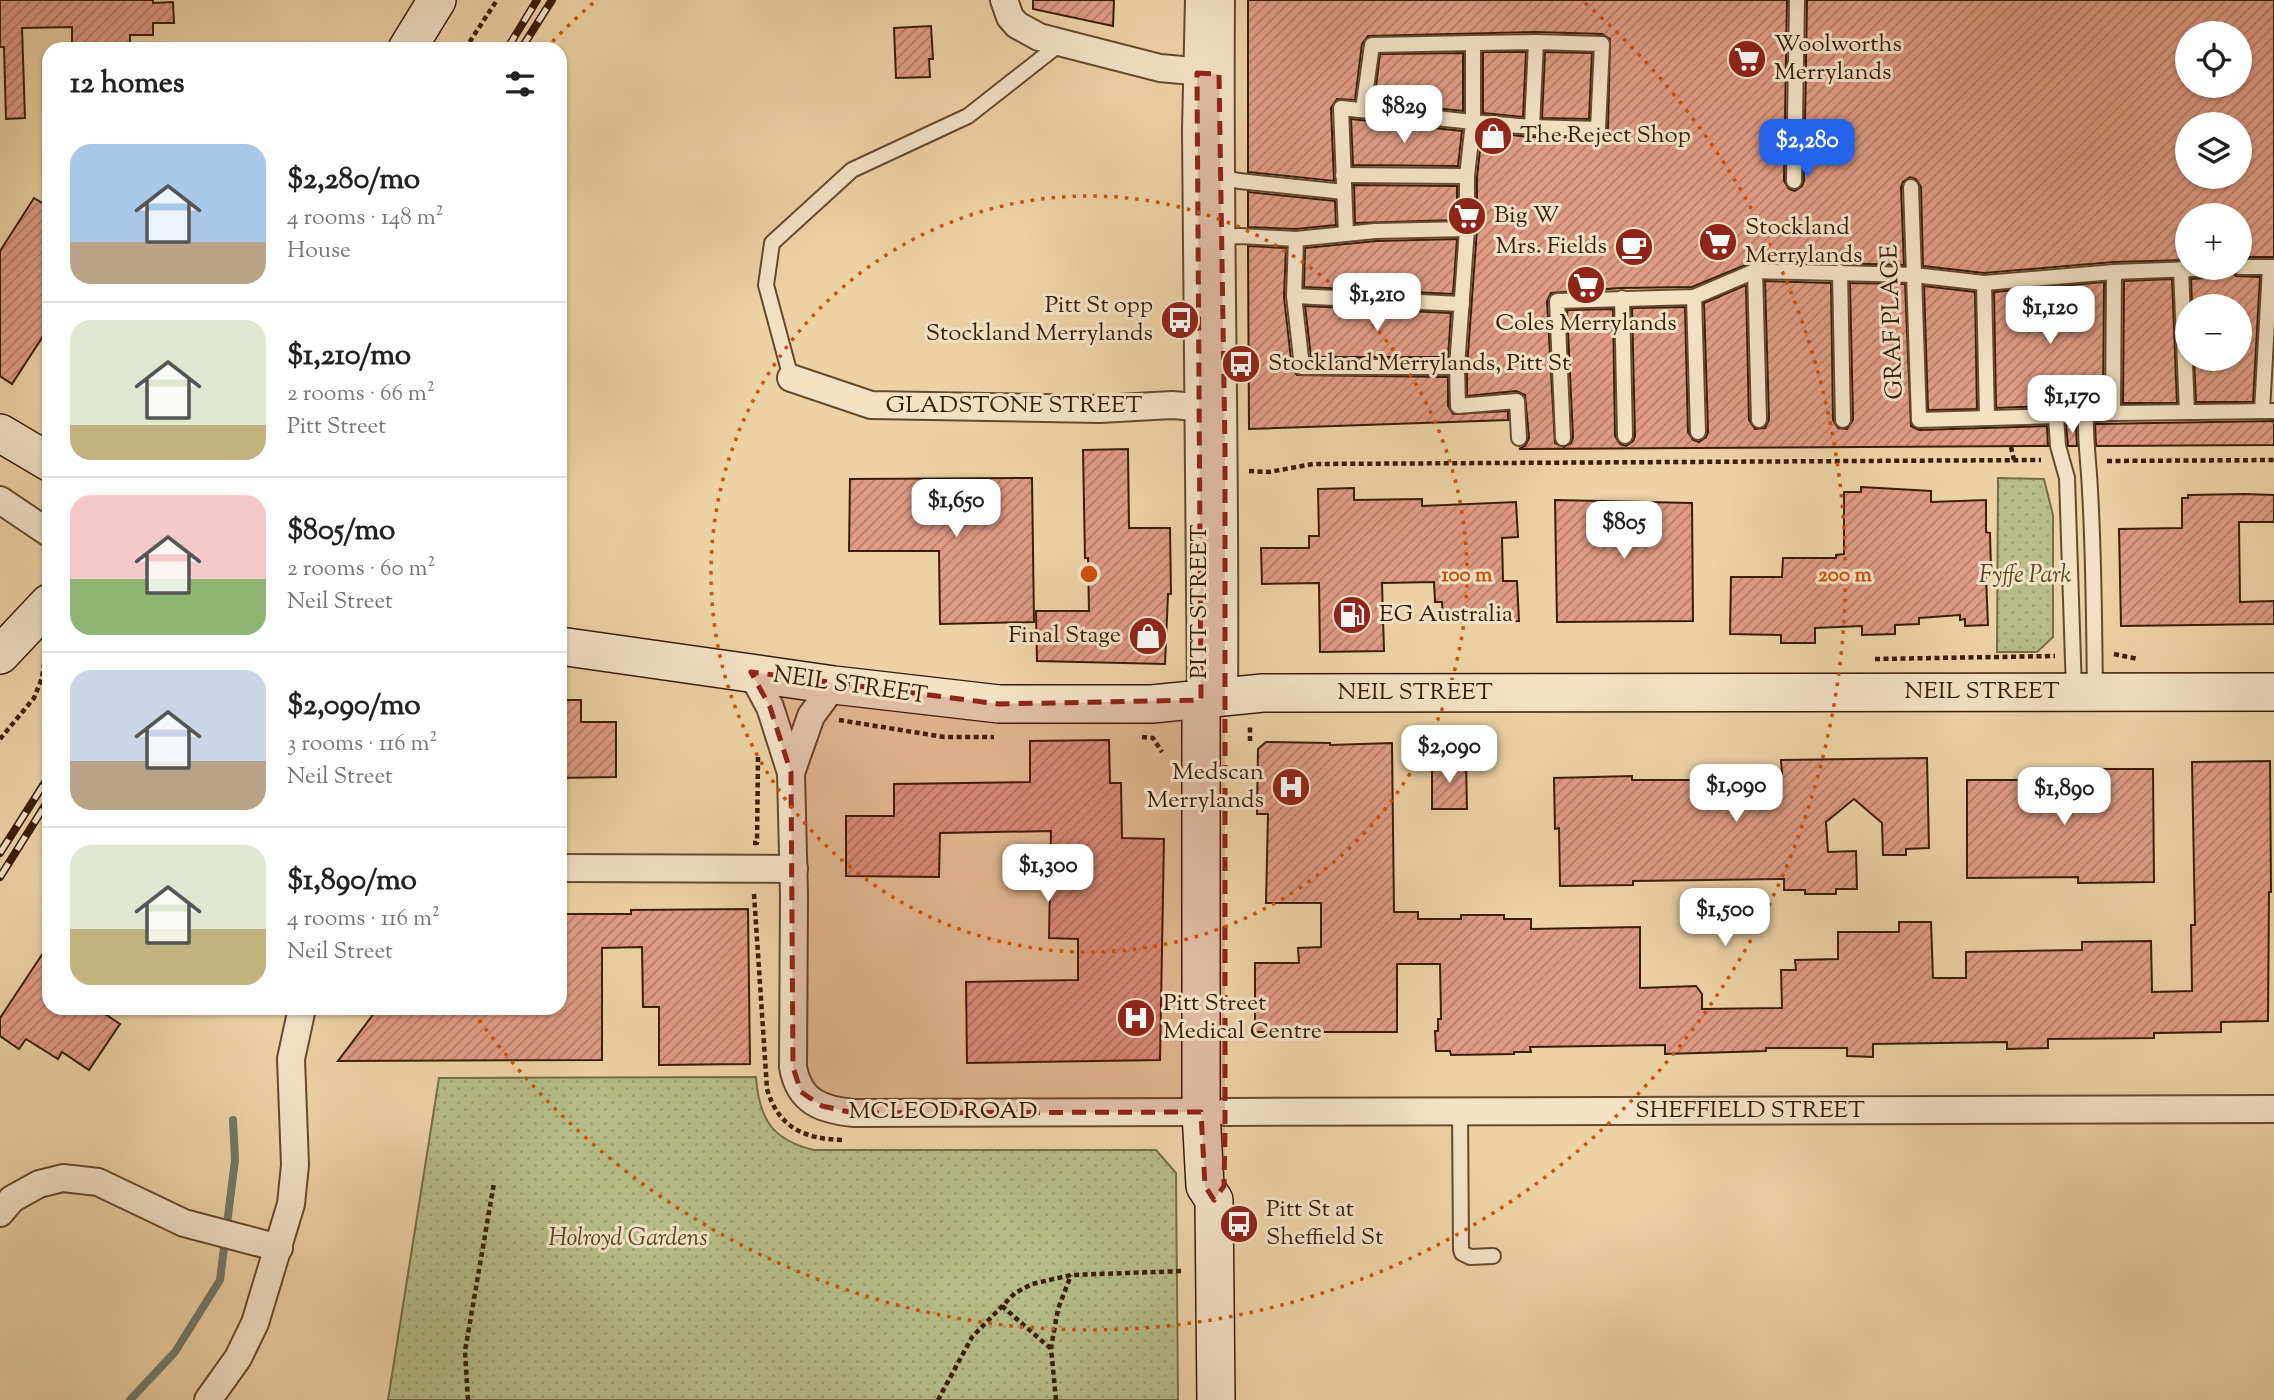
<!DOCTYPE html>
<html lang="en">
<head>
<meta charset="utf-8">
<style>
  body { margin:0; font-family:"Sorts Mill Goudy",serif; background:#f6f6f6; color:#222; height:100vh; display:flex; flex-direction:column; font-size:26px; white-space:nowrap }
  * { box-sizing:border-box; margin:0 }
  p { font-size:23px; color:#767676 }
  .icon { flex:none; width:38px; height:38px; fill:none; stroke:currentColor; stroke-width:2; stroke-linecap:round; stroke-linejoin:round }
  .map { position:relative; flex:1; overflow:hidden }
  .details { position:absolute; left:42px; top:42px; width:525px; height:973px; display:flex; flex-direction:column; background:#fff; border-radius:21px; box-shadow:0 2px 5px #0004 }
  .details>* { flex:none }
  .controls { position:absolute; left:2175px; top:21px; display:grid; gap:14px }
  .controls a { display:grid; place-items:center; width:77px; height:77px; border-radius:50%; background:#fff; box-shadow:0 2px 5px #0004; font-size:35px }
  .price { position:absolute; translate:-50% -60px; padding:0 16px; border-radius:14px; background:#fff; color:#222; font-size:23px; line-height:46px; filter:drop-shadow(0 2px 4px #0008) }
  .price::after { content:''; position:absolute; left:50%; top:42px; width:21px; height:16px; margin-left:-10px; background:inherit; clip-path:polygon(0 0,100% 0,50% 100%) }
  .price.selected { background:#2563eb; color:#fff }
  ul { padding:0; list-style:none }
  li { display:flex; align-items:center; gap:21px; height:175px; padding:0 28px }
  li+li { border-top:2px solid #e0e0e0 }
  li span { display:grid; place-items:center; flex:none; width:196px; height:140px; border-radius:21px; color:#555 }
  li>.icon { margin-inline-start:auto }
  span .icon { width:84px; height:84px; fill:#fffc; stroke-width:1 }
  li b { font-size:30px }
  h2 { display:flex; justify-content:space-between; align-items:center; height:84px; padding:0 28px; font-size:30px }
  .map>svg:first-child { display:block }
  .park { fill:url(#park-dots); stroke:#786d46; stroke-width:2 }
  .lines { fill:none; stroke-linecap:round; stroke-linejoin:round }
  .stream { stroke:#737967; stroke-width:8 }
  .building { fill:url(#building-hatch); stroke:#391d04; stroke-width:2; fill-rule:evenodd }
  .lane-casing { stroke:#664a2c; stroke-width:18 }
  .street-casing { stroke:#664a2c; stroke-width:30 }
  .secondary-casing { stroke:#391d04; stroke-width:40 }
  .path { stroke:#391d04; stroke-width:4.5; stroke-dasharray:5 3.5; stroke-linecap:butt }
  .lane { stroke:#f3e2c5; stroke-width:14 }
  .street { stroke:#f3e2c5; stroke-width:26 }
  .secondary { stroke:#f3e2c5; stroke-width:37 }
  .rail-casing { stroke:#391d04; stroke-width:8 }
  .rail { stroke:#f3e2c5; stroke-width:5; stroke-dasharray:16; stroke-linecap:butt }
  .marked { fill:#8f2418; fill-opacity:0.2; stroke:#8f2418; stroke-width:5; stroke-dasharray:14 9; stroke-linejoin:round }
  .ring { fill:none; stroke:#ce500b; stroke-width:3.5; stroke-dasharray:3.5 7 }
  .labels { text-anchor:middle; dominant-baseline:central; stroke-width:6; stroke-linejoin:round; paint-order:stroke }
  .poi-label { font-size:24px; fill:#391d04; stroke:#f3e2c5; text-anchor:start }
  .street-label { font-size:24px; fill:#391d04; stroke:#f3e2c5 }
  .park-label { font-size:24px; font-style:italic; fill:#584525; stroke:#f3e2c5 }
  .centre { fill:#ce500b; stroke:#f3e2c5; stroke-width:3.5 }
  .ring-label { font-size:21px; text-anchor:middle; font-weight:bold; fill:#ce500b; stroke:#f3e2c5; stroke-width:6; stroke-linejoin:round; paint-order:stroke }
</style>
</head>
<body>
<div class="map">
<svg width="2274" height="1400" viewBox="0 0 2274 1400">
  <defs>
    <pattern id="park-dots" width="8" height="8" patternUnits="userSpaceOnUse" patternTransform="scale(1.75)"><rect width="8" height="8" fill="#b6bd88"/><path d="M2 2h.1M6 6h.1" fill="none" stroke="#9da274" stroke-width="1.8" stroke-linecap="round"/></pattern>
    <pattern id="building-hatch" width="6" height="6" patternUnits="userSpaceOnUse" patternTransform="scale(1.75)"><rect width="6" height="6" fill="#e09b84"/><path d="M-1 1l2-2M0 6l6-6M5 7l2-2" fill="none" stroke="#b77e6a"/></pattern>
  </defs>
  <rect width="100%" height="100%" fill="#edd2a6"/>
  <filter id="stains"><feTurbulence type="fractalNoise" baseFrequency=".00286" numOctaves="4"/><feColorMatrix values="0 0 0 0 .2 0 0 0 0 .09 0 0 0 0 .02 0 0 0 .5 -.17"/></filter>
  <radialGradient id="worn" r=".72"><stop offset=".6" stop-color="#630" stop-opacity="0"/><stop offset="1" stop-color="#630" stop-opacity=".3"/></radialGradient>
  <!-- park -->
  <g class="park">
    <path d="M1998 478 2044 479 2053 515V637L2037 652H1997Z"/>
    <path d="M756 1077C759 1119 772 1140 814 1150H1156L1176 1173 1178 1400H388L439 1078Z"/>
  </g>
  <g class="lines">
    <!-- stream -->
    <path class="stream" d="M130 1400 175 1352 220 1280 235 1160 233 1120"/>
  </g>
  <!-- building -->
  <g class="building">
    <path d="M0 0H153V3L173 2 174 23H153V35H130V45L72 46V27L22 28 25 118 6 119 4 47H0Z"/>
    <path d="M1033 0H1114L1113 26 1033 9Z"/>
    <path d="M1248 0H1787L1784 181 1789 189 1795 191 1802 186 1804 181 1807 0H2274V257H2240V215H2188V260L2114 262 1984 273 1923 266 1921 187 1916 179 1910 177 1903 182 1901 187 1904 265 1755 261 1692 287 1621 288 1551 293 1547 301 1555 443 1564 447 1571 443 1573 438 1567 310 1613 309 1615 436 1620 444 1626 446 1633 441 1635 436 1632 308 1685 307 1688 432 1693 440 1699 442 1706 437 1708 432 1704 303 1746 285 1749 420 1755 429 1765 428 1769 420 1765 281 1831 283 1833 420 1838 428 1847 429 1853 420 1850 283 1905 284 1911 426 1919 430 2047 426 2048 446 1519 449 1525 446 1529 438 1525 395 1516 391 1467 396V367L1477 229V177L1482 132 1532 137H1603L1608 129 1610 39 1602 34 1536 32 1368 36 1362 44 1355 100 1337 99 1331 108 1334 181 1248 172ZM2188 33H2240V86H2188ZM2188 124H2240V177H2188Z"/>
    <path d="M931 26 933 59H929L930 77 896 78 894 28Z"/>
    <path d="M1483 52H1526L1523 117 1483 113Z"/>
    <path d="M1545 52 1592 53 1589 119 1542 118Z"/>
    <path d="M1463 53V111L1374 102 1380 54Z"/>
    <path d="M1351 119 1462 131 1458 166 1353 165Z"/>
    <path d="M1354 185 1457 186V220L1355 223Z"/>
    <path d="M1248 192 1335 201 1336 225 1296 229 1248 227Z"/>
    <path d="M34 198 49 207V327L12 384 0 376V251Z"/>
    <path d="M1457 239 1453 294 1304 287 1305 248 1376 241Z"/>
    <path d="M1248 246 1286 248 1284 297 1292 368 1297 375 1448 377V406L1453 414 1508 411V420L1249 429Z"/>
    <path d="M2229 268 2236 276 2260 277 2253 402H2196L2194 359H2240V306H2192L2191 279 2220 277 2227 273Z"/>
    <path d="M2172 279 2177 403H2123L2124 281Z"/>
    <path d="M2104 282 2103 404 1996 408 1994 292Z"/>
    <path d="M1924 286 1975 292 1977 409 1928 410Z"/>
    <path d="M1305 306 1451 313 1448 357H1311Z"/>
    <path d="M2274 421V445L2096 446 2095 424Z"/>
    <path d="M2066 425H2076L2077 446H2068Z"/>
    <path d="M1128 449 1129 528H1170L1171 594H1168L1165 664 1037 661 1036 611H1089L1088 558H1085L1083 450Z"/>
    <path d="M1032 478 1034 622 940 624 939 551H849L850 479Z"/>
    <path d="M1861 487 1931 491V502L1986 500V532L1990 533 1991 572 1986 576 1988 625 1965 626V619L1960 620V615L1919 618V624L1895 625V634L1862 635V626L1815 628V643H1781V635L1730 634 1731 577H1782L1783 558H1836V555L1844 554V492H1861Z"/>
    <path d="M1354 488V500L1422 499V506L1516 502 1518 537 1502 538 1503 581H1517L1519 621 1443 622 1442 602H1435L1434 582 1382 583 1384 651 1320 652 1319 583 1262 584 1261 548H1309V536H1319L1318 489Z"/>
    <path d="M2245 494 2274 495V522H2239L2240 602 2274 601V624L2121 626 2119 529 2182 528V498H2188V495Z"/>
    <path d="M1555 500 1692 503 1693 621 1557 622Z"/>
    <path d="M560 700H581V722H616V777L560 778Z"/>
    <path d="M1109 740 1110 783H1121L1122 838 1164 839 1160 1060 967 1063 966 982 1078 980V939L1049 938 1051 831 940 833 939 877 846 876V816H894V784L1030 782V741Z"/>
    <path d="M1266 742 1330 743V745L1392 743 1394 912H1418V919H1461V915H1504V919H1531V929L1640 927V988L1696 986 1702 994V1009L1782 1008 1781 970H1796L1795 960 1838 959V932H1899V922H1931L1933 978H1966V952L2082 950V942L2151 941 2152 992 2192 991 2191 925H2195L2192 762 2270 761 2271 892H2269L2268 1021 2221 1022V1032L2154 1033V1038L2048 1039V1048L2007 1049V1042L1873 1044V1057L1847 1056V1048H1766V1051L1665 1054V1045L1530 1047 1531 1052H1514V1054L1451 1055 1450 1051H1436L1435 1031H1438V1019H1441L1440 964H1397V1032H1255V963H1299L1298 948 1321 947V903H1266L1268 814H1257L1258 749Z"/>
    <path d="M1927 758 1929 848 1906 849V855H1883L1882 823 1854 799 1826 822 1828 852 1856 851 1857 889H1836V894H1805V890H1784V879L1633 881V885L1560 886 1559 828 1555 829 1554 778 1632 776V780H1717V775L1782 774 1781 760Z"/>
    <path d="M1466 760 1467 809H1432V761Z"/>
    <path d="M2077 769H2153L2154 882 2078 883V877L1967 878V780H2078Z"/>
    <path d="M748 909 750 1064 659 1065V1007H643L642 947 602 948V1060L338 1061 378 1008H560V914H631V910Z"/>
    <path d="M49 944V1008H96L120 1024 89 1070 62 1052 58 1059 26 1039 19 1049 0 1036V1018Z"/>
  </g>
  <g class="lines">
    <!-- lane casing -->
    <g class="lane-casing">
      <g id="lane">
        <path d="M1536 42 1602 44 1598 129 1532 127 1473 122V43Z"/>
        <path d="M1363 110 1372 45 1473 43"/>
        <path d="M1532 127 1536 42"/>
        <path d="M1343 175 1467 176"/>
        <path d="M1221 177 1239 181 1344 192"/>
        <path d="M1794 181 1797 0"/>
        <path d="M1911 187 1919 420 2056 416 2058 446 2067 478 2074 691"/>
        <path d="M1346 234 1341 108 1473 122 1467 176V229L1375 231 1296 239 1294 296 1302 367H1457L1458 406 1517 401 1519 438"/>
        <path d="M1222 237 1240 236 1296 239"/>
        <path d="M2240 267H2274"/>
        <path d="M2181 269 2187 412"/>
        <path d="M1755 271 1759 420"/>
        <path d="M1840 272 1843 420"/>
        <path d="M1984 283 1987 418"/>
        <path d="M1294 296 1462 304"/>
        <path d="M1694 297 1698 432"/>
        <path d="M1622 298 1625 436"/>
        <path d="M1457 367 1467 229"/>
        <path d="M791 378 766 285 772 243 852 170 968 116 1061 43"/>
        <path d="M2262 411 2270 267"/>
        <path d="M2113 413 2114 272"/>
        <path d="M2086 415C2085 440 2089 465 2090 491 2094 557 2094 625 2095 692"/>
        <path d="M2056 416 2113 413 2274 411"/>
        <path d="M1563 438 1557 301 1694 297 1755 271 1914 275 1984 283 2114 272 2219 268"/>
        <path d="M1460 1112 1461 1249 1462 1253 1470 1257 1493 1256"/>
      </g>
    </g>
    <!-- street casing -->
    <g class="street-casing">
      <g id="street">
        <path d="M1004 0 1010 17 1017 25 1039 37 1160 68 1214 73"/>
        <path d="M1199 0 1196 130 1201 700"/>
        <path d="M1221 0C1219 233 1226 465 1224 698"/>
        <path d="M791 378 871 405 1100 409 1172 405 1198 407"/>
        <path d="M0 500 49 533"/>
        <path d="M751 672 770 707 791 773 794 895 793 1067C799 1102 822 1110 854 1113L1201 1112"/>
        <path d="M791 773 811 716 834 685"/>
        <path d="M560 868 794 869"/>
        <path d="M1226 1112 2274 1109"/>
        <path d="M0 1213 12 1199 39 1184 63 1178 98 1182 184 1223 279 1248"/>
        <path d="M208 1400 238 1358 255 1323 291 1204 295 1165 291 1059 302 1008"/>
      </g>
    </g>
    <!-- secondary casing -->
    <g class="secondary-casing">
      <g id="secondary">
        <path d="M407 49 437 0"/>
        <path d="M0 433 49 462"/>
        <path d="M560 646 834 685 999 704H1152L1263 693 2274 692"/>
        <path d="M0 655 49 603"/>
        <path d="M1201 700V1112L1205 1186 1214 1200 1216 1400"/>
      </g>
    </g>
    <!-- path -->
    <g class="path">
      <path d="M465 49 497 0"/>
      <path d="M2011 447 2014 460"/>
      <path d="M2107 461 2274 460"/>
      <path d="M1249 471 1269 472 1313 464 2041 460"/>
      <path d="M2114 654 2138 659"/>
      <path d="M1875 659 2055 656"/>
      <path d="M839 720 944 737H994"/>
      <path d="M1142 737 1153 738 1162 752"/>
      <path d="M0 739 34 698 42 678 46 650"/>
      <path d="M1250 741V725"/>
      <path d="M753 843H757L758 757"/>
      <path d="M754 894 767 1089C778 1127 804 1139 842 1140"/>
      <path d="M1002 1306 1050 1348"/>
      <path d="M468 1400 465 1351 494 1183"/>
      <path d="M938 1400 972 1337 1015 1293 1032 1284 1071 1275 1184 1271"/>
      <path d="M1056 1400 1051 1348 1058 1309 1071 1275"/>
    </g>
    <!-- lane -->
    <use href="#lane" class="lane"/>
    <!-- street -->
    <use href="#street" class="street"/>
    <!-- secondary -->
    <use href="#secondary" class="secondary"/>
    <!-- rail casing -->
    <g class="rail-casing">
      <g id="rail">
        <path d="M507 49 537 0"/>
        <path d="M521 49 552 0"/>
        <path d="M0 853 49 776"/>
        <path d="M0 877 49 799"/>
      </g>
    </g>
    <!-- rail -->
    <use href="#rail" class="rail"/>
  </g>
  <!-- marked area -->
  <path class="marked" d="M1197 73 1219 74 1225 449V1131L1224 1186 1214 1200 1205 1186 1201 1112 854 1113 822 1106 801 1092 793 1067 791 773 770 707 751 672 999 704 1201 700Z"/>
  <!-- distance rings -->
  <g class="ring">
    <circle cx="1089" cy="574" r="378"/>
    <path d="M545 49A756 756 0 0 1 593 3M1585 3A756 756 0 1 1 474 1013"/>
  </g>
  <!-- icons -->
  <defs>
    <g id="supermarket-disc" transform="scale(2.0125)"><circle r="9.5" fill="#8f2418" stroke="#f3e2c5"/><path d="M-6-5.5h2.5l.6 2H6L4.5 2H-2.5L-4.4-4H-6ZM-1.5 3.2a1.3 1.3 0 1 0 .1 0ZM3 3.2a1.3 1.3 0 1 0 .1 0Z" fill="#fff"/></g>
    <g id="shop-disc" transform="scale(2.0125)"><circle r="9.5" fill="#8f2418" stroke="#f3e2c5"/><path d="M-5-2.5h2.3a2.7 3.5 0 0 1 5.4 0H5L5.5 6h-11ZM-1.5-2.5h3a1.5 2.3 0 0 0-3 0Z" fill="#fff"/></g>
    <g id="cafe-disc" transform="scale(2.0125)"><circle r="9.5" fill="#8f2418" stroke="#f3e2c5"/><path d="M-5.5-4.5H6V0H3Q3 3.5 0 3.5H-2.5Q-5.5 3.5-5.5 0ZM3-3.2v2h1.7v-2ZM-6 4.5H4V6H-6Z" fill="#fff"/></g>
    <g id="bus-disc" transform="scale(2.0125)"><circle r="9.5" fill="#8f2418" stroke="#f3e2c5"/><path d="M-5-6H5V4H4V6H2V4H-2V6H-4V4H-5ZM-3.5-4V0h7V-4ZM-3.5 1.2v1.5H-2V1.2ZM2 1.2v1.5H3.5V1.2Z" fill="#fff"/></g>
    <g id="fuel-disc" transform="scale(2.0125)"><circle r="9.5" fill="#8f2418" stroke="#f3e2c5"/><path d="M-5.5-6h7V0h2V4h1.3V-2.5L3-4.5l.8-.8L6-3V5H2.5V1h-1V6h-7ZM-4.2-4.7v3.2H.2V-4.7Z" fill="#fff"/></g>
    <g id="hospital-disc" transform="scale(2.0125)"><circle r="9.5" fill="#8f2418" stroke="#f3e2c5"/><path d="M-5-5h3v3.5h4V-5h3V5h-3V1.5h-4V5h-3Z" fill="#fff"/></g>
  </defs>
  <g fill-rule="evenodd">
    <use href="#supermarket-disc" x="1747" y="59"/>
    <use href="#shop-disc" x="1493" y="136"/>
    <use href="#supermarket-disc" x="1467" y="216"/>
    <use href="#supermarket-disc" x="1718" y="242"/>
    <use href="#cafe-disc" x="1634" y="247"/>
    <use href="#supermarket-disc" x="1586" y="285"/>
    <use href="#bus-disc" x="1180" y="320"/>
    <use href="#bus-disc" x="1241" y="364"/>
    <use href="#fuel-disc" x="1352" y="615"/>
    <use href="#shop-disc" x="1148" y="636"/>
    <use href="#hospital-disc" x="1291" y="787"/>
    <use href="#hospital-disc" x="1136" y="1018"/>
    <use href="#bus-disc" x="1239" y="1224"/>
  </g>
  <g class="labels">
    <!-- poi labels -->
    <g class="poi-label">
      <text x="1774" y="45">Woolworths<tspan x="1774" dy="28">Merrylands</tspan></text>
      <text x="1520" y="136">The Reject Shop</text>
      <text x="1494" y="216">Big W</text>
      <text x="1745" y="228">Stockland<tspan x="1745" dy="28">Merrylands</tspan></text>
      <text x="1607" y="247" text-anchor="end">Mrs. Fields</text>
      <text x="1153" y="306" text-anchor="end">Pitt St opp<tspan x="1153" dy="28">Stockland Merrylands</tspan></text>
      <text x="1586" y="324" text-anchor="middle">Coles Merrylands</text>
      <text x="1268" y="364">Stockland Merrylands, Pitt St</text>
      <text x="1379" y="615">EG Australia</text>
      <text x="1121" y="636" text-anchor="end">Final Stage</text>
      <text x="1264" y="773" text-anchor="end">Medscan<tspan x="1264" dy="28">Merrylands</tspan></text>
      <text x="1163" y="1004">Pitt Street<tspan x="1163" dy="28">Medical Centre</tspan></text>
      <text x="1266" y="1210">Pitt St at<tspan x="1266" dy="28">Sheffield St</tspan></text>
    </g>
    <!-- street labels -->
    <g class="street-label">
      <text transform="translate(1893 322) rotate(-92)">GRAF PLACE</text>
      <text x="1014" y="406">GLADSTONE STREET</text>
      <text transform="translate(1200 602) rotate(-90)">PITT STREET</text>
      <text transform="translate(850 686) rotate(8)">NEIL STREET</text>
      <text x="1982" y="692">NEIL STREET</text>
      <text x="1415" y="693">NEIL STREET</text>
      <text x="1750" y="1111">SHEFFIELD STREET</text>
      <text x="943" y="1112">MCLEOD ROAD</text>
    </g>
    <!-- park labels -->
    <g class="park-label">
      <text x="2025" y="576">Fyffe Park</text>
      <text x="628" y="1239">Holroyd Gardens</text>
    </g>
  </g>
  <circle cx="1089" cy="574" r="10" class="centre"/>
  <g class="ring-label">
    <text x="1467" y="581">100 m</text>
    <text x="1845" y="581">200 m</text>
  </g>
  <rect width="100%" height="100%" filter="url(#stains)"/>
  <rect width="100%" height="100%" fill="url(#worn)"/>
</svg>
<div class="controls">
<a><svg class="icon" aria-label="locate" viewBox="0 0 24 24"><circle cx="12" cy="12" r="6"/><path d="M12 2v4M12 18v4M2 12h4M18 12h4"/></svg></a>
<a><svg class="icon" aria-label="layers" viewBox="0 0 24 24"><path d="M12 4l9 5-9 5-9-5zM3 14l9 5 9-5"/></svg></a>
<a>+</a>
<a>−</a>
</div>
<b class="price" style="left:1404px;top:145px">$829</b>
<b class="price selected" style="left:1807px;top:179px">$2,280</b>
<b class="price" style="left:1377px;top:333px">$1,210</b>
<b class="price" style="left:2050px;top:346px">$1,120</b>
<b class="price" style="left:2072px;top:435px">$1,170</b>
<b class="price" style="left:956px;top:539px">$1,650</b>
<b class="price" style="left:1624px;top:561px">$805</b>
<b class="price" style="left:1449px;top:785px">$2,090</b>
<b class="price" style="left:1736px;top:824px">$1,090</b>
<b class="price" style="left:2064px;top:827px">$1,890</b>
<b class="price" style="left:1048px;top:904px">$1,300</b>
<b class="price" style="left:1725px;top:948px">$1,500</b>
<section class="details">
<h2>12 homes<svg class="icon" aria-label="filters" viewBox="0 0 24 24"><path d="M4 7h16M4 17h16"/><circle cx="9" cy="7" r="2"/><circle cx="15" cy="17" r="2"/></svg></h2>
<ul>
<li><span style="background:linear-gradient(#a9c7e8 70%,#b9a48a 0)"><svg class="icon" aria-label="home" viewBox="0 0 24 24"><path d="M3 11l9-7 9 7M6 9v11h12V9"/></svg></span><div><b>$2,280/mo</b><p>4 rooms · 148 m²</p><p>House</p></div></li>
<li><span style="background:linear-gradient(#dfe7d0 75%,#c2b280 0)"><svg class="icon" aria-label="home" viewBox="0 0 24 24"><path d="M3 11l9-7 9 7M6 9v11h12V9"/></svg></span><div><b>$1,210/mo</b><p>2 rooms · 66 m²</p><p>Pitt Street</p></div></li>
<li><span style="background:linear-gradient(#f6c9c9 60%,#8fb573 0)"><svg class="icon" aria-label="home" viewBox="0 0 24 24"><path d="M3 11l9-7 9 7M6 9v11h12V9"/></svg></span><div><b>$805/mo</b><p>2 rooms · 60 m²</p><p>Neil Street</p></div></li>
<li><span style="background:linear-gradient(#c9d6e8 65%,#b9a48a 0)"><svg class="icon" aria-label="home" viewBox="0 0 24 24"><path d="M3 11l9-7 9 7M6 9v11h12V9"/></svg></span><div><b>$2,090/mo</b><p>3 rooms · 116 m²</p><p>Neil Street</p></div></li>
<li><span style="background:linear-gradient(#dfe7d0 60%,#c2b280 0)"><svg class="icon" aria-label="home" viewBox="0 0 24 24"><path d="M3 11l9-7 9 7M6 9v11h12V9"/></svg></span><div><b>$1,890/mo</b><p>4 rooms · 116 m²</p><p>Neil Street</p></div></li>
</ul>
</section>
</div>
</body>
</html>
